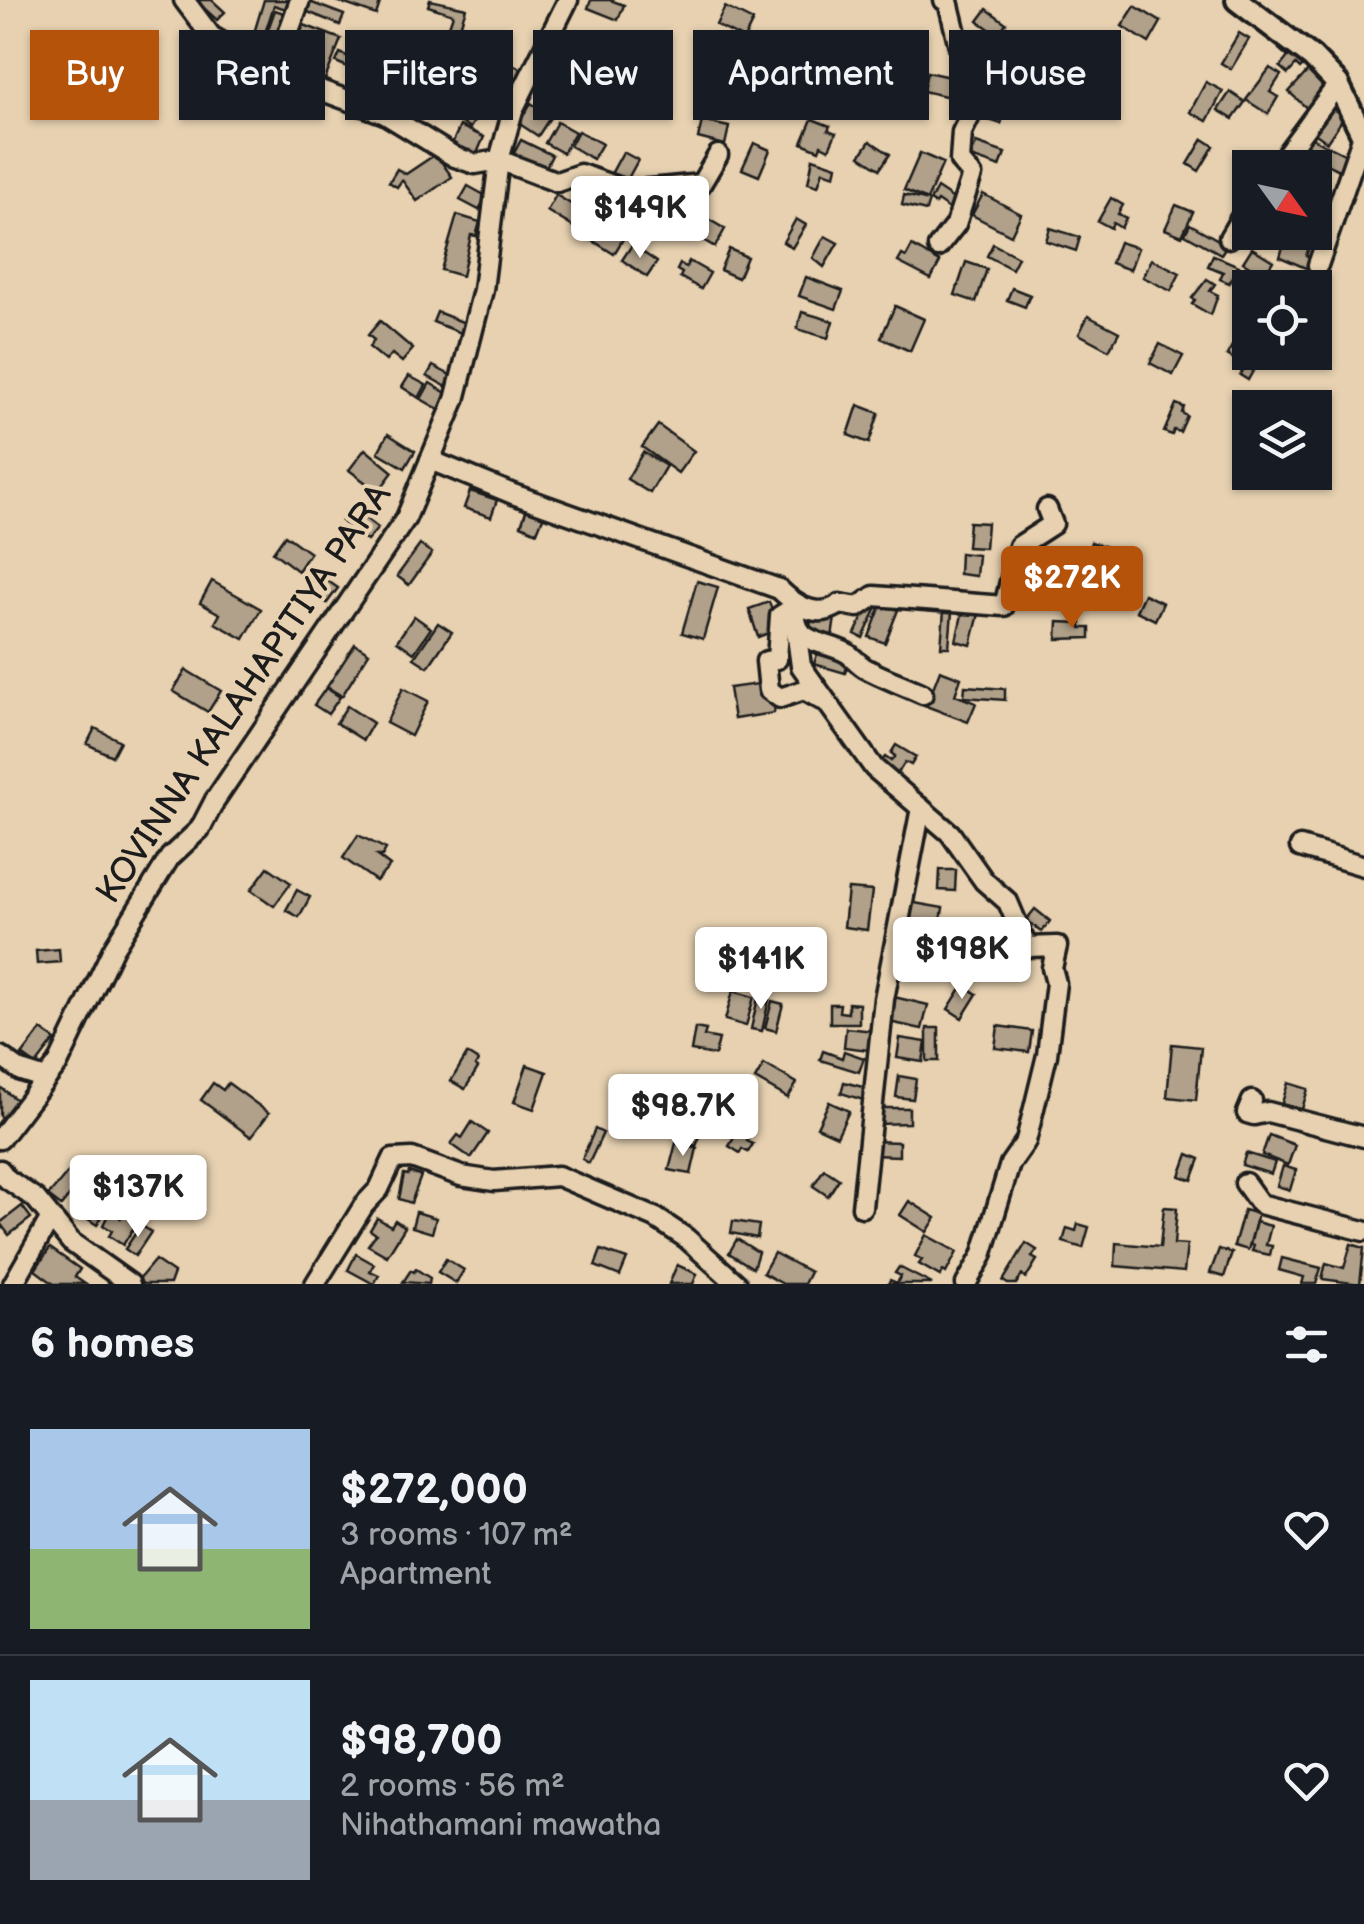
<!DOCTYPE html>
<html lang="en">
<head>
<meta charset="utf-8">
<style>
  body { margin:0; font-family:"Balsamiq Sans",sans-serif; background:#242831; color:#f1f3f6; height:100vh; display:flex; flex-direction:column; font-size:38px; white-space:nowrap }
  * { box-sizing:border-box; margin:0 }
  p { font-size:32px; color:#9ea1a6 }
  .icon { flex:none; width:55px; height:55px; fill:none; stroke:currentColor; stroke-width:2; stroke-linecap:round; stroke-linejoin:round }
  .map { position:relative; height:1284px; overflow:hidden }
  .drawer { display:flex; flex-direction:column; background:#171b24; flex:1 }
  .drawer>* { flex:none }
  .hud { position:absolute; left:30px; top:30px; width:1305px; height:90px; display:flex; gap:20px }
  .needle { width:65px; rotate:123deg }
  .controls { position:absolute; left:1232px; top:150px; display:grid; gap:20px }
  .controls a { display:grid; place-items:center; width:100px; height:100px; border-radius:0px; background:#171b24; box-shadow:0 2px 8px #0004; font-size:50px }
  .price { position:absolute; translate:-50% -85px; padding:0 22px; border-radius:10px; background:#fff; color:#222; font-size:32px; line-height:65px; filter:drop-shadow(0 2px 5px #0008) }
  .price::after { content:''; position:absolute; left:50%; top:60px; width:30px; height:22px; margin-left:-15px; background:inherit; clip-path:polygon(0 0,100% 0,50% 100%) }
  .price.selected { background:#b45309; color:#fff }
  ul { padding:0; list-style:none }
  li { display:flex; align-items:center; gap:30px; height:250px; padding:0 30px }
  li+li { border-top:2px solid #363941 }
  li span { display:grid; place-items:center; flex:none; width:280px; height:200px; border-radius:0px; color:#555 }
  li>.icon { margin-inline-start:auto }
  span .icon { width:120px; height:120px; fill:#fffc; stroke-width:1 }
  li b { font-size:42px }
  h2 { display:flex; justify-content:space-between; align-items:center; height:120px; padding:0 30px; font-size:42px }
  .pill { padding:0 35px; border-radius:0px; background:#171b24; box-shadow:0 2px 8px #0004; font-size:35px; line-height:90px }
  .pill.selected { background:#b45309; color:#fff }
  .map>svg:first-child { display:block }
  .building { fill:#b1a18a; stroke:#1c1c1c; stroke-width:2.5 }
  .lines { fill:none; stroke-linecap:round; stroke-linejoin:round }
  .minor-casing { stroke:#1c1c1c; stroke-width:25 }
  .tertiary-casing { stroke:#1c1c1c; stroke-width:28 }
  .minor { stroke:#e7d1b1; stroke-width:18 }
  .tertiary { stroke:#e7d1b1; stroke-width:20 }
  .labels { text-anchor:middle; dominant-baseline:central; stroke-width:8; stroke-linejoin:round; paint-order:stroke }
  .street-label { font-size:35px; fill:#1c1c1c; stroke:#e7d1b1 }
</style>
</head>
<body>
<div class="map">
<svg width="1364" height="1284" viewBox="0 0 1364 1284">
  <rect width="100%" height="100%" fill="#e7d1b1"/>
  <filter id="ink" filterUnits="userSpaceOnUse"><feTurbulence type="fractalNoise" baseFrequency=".01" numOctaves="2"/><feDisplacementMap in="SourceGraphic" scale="20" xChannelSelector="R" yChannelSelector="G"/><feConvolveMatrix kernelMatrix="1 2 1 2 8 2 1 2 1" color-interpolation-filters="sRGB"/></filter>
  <g filter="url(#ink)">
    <!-- building -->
    <g class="building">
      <path d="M195 0H212L225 12 217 20Z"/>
      <path d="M264 0H295L292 11 274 5 261 46 251 43Z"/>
      <path d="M334 0 368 1 381 0 376 15Z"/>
      <path d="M430 0 466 8 455 42 445 38 453 14 428 6Z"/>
      <path d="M591 0H610L624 5 618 20 588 8Z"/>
      <path d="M307 1 344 15 340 25 303 10Z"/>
      <path d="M1135 6 1161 22 1149 43 1122 26Z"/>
      <path d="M725 7 753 21 744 39 716 25Z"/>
      <path d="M987 9 1006 23 998 35 978 21Z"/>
      <path d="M275 10 290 15 273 63 258 57Z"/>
      <path d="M304 25 341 39 324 82 284 67 292 47 303 51 299 63 317 70 326 46 299 36Z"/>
      <path d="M1239 33 1249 39 1231 69 1221 63Z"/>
      <path d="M984 37 1048 69 1041 83 976 52Z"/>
      <path d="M388 41 401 48 391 67 378 60Z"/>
      <path d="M1284 42 1307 62 1300 69 1296 65 1288 74 1280 67 1288 57 1279 49Z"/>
      <path d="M340 53 381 71 377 80 336 62Z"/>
      <path d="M499 57 525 71 518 84 492 70Z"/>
      <path d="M813 63 830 66 827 82 809 78Z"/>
      <path d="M457 68 479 79 472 95 449 84Z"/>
      <path d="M1270 68 1281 75 1270 92 1278 97 1268 114 1246 100Z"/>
      <path d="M891 70 912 78 907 90 886 82Z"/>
      <path d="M1308 71 1330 92 1312 113 1289 92Z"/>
      <path d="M927 72 954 78 950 97 923 91Z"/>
      <path d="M985 77 1026 88 1021 106 980 96Z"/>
      <path d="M657 78 669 83 655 120 643 115Z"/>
      <path d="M489 79 510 88 496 111 477 99Z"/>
      <path d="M361 80 378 85 374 100 356 95Z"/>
      <path d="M1206 82 1223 91 1207 121 1190 112Z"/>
      <path d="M1230 92 1245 102 1233 119 1218 110Z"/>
      <path d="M438 94 449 99 452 94 458 98 456 102 463 105 455 122 430 111Z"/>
      <path d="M475 101 484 106 470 128 462 123Z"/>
      <path d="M982 101 1006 109 1001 124 977 116Z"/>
      <path d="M531 103 551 116 538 136 518 123Z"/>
      <path d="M1326 104 1344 117 1327 142 1309 129Z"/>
      <path d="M812 119 830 126 828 130 836 133 829 149 821 145 819 150 802 143Z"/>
      <path d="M702 121 729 127 725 145 698 138Z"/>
      <path d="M557 122 575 132 563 153 545 143Z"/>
      <path d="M460 126 484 137 475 158 451 146Z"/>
      <path d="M578 131 602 144 593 159 570 146Z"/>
      <path d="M1308 136 1346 155 1339 170 1300 151Z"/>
      <path d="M1203 139 1214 146 1199 171 1188 164Z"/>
      <path d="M521 140 552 155 544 171 513 155Z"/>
      <path d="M870 141 890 154 880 169 860 156Z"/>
      <path d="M754 143 770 150 759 176 742 169Z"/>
      <path d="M976 143 1005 153 1000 167 962 154 965 146 974 149Z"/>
      <path d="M623 152 638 160 626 182 611 174Z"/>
      <path d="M920 153 943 163 927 200 904 190Z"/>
      <path d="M436 154 452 177 417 201 402 180 397 187 389 182 397 169 406 174Z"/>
      <path d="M813 158 837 166 835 175 823 171 818 186 808 183Z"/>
      <path d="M583 176 611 191 603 207 575 192Z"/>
      <path d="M468 186 486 196 479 210 460 200Z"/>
      <path d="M937 188 958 202 952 211 937 201 935 204 930 201Z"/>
      <path d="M983 194 1021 214 1011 235 972 215Z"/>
      <path d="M556 195 584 212 575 228 547 211Z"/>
      <path d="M622 195 643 206 634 221 613 210Z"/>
      <path d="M904 195 929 201 926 211 902 205Z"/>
      <path d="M1111 198 1123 205 1118 214 1126 218 1121 228 1113 223 1111 228 1098 221Z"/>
      <path d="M1176 205 1193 212 1182 236 1165 229Z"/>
      <path d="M644 208 673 226 664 239 636 221Z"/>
      <path d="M1317 210 1327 213 1316 242 1297 234 1315 232Z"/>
      <path d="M457 215 480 222 476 236 471 235 462 276 441 270Z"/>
      <path d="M605 216 628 231 614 254 587 237 596 223 600 225Z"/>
      <path d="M703 216 725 229 715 247 693 234Z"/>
      <path d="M796 219 806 225 792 248 783 242Z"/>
      <path d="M1190 224 1227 245 1221 254 1185 234Z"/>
      <path d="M1050 228 1080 237 1076 251 1046 241Z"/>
      <path d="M825 236 838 243 824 267 813 258Z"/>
      <path d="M1285 240 1309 247 1306 256 1311 258 1308 269 1280 257Z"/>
      <path d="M1119 242 1138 248 1130 270 1111 263Z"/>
      <path d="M993 244 1018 257 1012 269 987 256Z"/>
      <path d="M632 245 657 262 647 277 622 260Z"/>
      <path d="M912 246 940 262 931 279 898 262 902 255 906 257Z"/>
      <path d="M1252 248 1273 261 1264 275 1243 262Z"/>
      <path d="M729 249 747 257 738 278 720 270Z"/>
      <path d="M1213 255 1239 266 1229 283 1220 279 1223 272 1208 266Z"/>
      <path d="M1152 259 1180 273 1171 291 1143 277Z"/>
      <path d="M689 261 710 273 701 289 680 277 682 273 677 270 680 264 686 267Z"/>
      <path d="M966 262 987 269 976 302 955 295Z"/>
      <path d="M806 277 843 291 836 309 799 296Z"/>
      <path d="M1207 279 1215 284 1210 291 1218 295 1211 315 1192 304 1195 300 1192 298Z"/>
      <path d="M1012 288 1030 295 1025 307 1007 300Z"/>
      <path d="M895 306 924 319 910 351 881 338Z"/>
      <path d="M437 312 465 323 461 333 433 322Z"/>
      <path d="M802 312 833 321 828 338 797 329Z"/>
      <path d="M1088 316 1119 332 1109 350 1079 334Z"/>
      <path d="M380 321 413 349 402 362 392 354 386 361 369 347 374 340 368 335Z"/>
      <path d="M1160 344 1183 356 1173 375 1150 363Z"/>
      <path d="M1233 344 1259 360 1248 380 1240 375 1246 366 1227 355Z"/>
      <path d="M433 366 454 377 449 388 427 376Z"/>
      <path d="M409 376 426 385 419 398 402 387Z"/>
      <path d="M430 383 451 396 442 411 421 399Z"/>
      <path d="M1176 404 1184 407 1182 413 1187 416 1180 432 1174 430 1172 435 1164 432Z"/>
      <path d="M858 405 879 413 869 443 848 435Z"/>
      <path d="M658 425 694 451 678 473 642 447Z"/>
      <path d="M388 434 415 451 405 468 378 452Z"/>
      <path d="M365 449 393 472 378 492 349 470Z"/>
      <path d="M643 452 666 466 650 493 627 479Z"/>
      <path d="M470 491 497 500 491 517 464 508Z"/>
      <path d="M352 508 378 528 367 541 342 521Z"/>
      <path d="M527 508 544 515 537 532 521 525Z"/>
      <path d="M969 522 987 523 985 548 967 547Z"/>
      <path d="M285 535 310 553 298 571 273 552Z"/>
      <path d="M1091 542 1116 550 1107 576 1083 568Z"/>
      <path d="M420 545 432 553 409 585 397 576Z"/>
      <path d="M960 553 978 555 976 576 959 574Z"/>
      <path d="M315 572 338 588 327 603 305 587Z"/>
      <path d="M212 581 261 609 244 639 215 623 220 614 200 603Z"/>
      <path d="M697 581 718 587 703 639 682 633Z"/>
      <path d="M1144 594 1163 603 1155 620 1136 611Z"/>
      <path d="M769 602 779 629 758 637 749 609Z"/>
      <path d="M882 603 898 610 885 643 869 637Z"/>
      <path d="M868 606 876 610 863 638 855 634Z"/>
      <path d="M963 610 979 614 971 645 956 641Z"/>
      <path d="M944 611 952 612 949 647H941Z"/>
      <path d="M821 615 835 617 832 638 809 633 811 621 820 622Z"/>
      <path d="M414 616 431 628 414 653 397 641Z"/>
      <path d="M1058 622 1081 623V628H1090V638L1057 639Z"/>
      <path d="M438 623 452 632 428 667 414 658Z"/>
      <path d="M355 644 369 653 342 696 327 687Z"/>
      <path d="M818 651 849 660 845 673 814 664Z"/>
      <path d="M186 670 221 691 208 712 173 691Z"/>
      <path d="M940 670 961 678 955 695 976 703 968 722 926 706Z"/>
      <path d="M765 683 775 705 774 713 734 719 729 688Z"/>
      <path d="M965 686 1005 689V700L964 697Z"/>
      <path d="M326 688 340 697 328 714 314 705Z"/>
      <path d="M403 688 428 701 411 736 386 723Z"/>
      <path d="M347 706 373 723 363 740 336 723Z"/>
      <path d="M95 728 120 741 112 756 87 744Z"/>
      <path d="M896 745 916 757 911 765 905 762 896 776 880 764 885 757 891 761 895 756 891 753Z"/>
      <path d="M358 835 386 849 382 856H377L390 866 376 881 343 858Z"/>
      <path d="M268 867 291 883 274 906 251 890Z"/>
      <path d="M940 870H956L955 891 939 890Z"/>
      <path d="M848 889 872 891 867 930 844 927Z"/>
      <path d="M297 890 310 897 299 917 286 910Z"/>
      <path d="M909 902 943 908 940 926 906 921Z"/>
      <path d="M1035 909 1050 921 1042 932 1026 920Z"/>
      <path d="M912 940H930L929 976H911Z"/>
      <path d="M59 949 60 962 37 964 36 951Z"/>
      <path d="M718 955 739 965 734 975 713 965Z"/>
      <path d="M963 985 977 994 962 1018 948 1009Z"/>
      <path d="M733 991 754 997 746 1026 725 1020Z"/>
      <path d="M759 993 770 995 762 1031 751 1029Z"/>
      <path d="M894 997 928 1005 922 1029 889 1022Z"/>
      <path d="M772 1001 783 1004 776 1031 765 1028Z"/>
      <path d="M848 1003 859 1004V1023H830V1004H840L839 1012 848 1013Z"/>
      <path d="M998 1026 1032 1031 1029 1052 995 1048Z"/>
      <path d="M695 1028 706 1030 704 1036 719 1039 715 1055 691 1051Z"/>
      <path d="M846 1028 875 1031 868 1050 844 1047Z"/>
      <rect x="927" y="1028" width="12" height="33"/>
      <path d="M41 1030 55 1040 36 1065 22 1055Z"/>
      <path d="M900 1038 926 1042 923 1062 897 1058Z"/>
      <path d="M1172 1044 1201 1047 1196 1100 1167 1097Z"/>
      <path d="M823 1051 842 1058 844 1051 864 1058 859 1072 820 1060Z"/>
      <path d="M467 1054 478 1061 475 1066 478 1068 465 1089 451 1081Z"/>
      <path d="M764 1064 797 1083 788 1098 755 1079Z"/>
      <path d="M527 1065 547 1072 534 1109 514 1102Z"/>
      <path d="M899 1076 916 1079 913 1099 896 1097Z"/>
      <path d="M844 1082 866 1088 863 1100 841 1093Z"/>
      <path d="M213 1083 223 1090 228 1083 269 1113 251 1137 201 1100Z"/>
      <path d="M1288 1083 1308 1089 1299 1119 1279 1113Z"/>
      <path d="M0 1087 22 1104 9 1122 0 1116Z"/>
      <path d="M829 1102 849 1111 837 1136 817 1127Z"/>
      <path d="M878 1108H909V1123L878 1124Z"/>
      <path d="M680 1114 705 1124 696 1146 681 1141 686 1128 677 1124Z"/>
      <path d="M472 1122 488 1133 471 1158 451 1144 458 1135 462 1138Z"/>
      <path d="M742 1124 753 1131 747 1141 753 1144 748 1152 742 1149 740 1153 729 1146Z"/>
      <path d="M595 1129 603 1133 589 1163 582 1159Z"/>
      <path d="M1269 1135 1295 1145 1288 1165 1262 1155Z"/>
      <path d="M872 1141 899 1142V1156L871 1155Z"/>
      <path d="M676 1143 697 1148 691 1174 669 1170Z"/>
      <path d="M1246 1153 1275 1162 1271 1174 1242 1165Z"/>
      <path d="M1188 1154 1200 1159 1192 1180 1180 1176Z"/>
      <path d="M1283 1166 1296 1170 1290 1190 1277 1186Z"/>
      <path d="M71 1169 83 1179 61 1206 48 1196Z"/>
      <path d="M824 1169 839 1179 828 1196 813 1186Z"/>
      <path d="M409 1172 421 1176 411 1203 399 1199 404 1174 408 1175Z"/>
      <path d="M96 1183 112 1193 97 1225 79 1213Z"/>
      <path d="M909 1201 936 1218 927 1232 900 1215Z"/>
      <path d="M22 1206 31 1218 9 1235 0 1223Z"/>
      <path d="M112 1207 122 1213 120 1219 126 1210 139 1219 123 1245 109 1236 112 1231 103 1225Z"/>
      <path d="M1164 1207 1177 1208 1174 1244 1187 1245 1184 1272 1115 1266 1116 1243 1160 1247Z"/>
      <path d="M1244 1210 1258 1214 1248 1250 1234 1246Z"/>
      <path d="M416 1212 436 1218 432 1233 412 1227Z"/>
      <path d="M377 1218 391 1226 395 1220 405 1227 387 1256 368 1245 376 1234 370 1230Z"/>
      <path d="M733 1221 759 1225 757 1238 731 1233Z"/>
      <path d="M1256 1222 1271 1226 1266 1245 1272 1246 1270 1255 1252 1251 1254 1246 1250 1245Z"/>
      <path d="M1078 1224 1089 1227 1083 1248 1063 1242 1067 1228 1076 1231Z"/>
      <path d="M141 1225 151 1232 135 1256 125 1249Z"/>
      <path d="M926 1235 957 1252 946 1273 943 1271 940 1276 919 1264 922 1260 915 1256Z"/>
      <path d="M737 1239 758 1252 753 1268 729 1253Z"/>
      <path d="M1026 1243 1037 1250 1032 1257 1037 1260 1026 1278 1022 1275 1016 1284H1008L1003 1281Z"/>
      <path d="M1351 1244 1364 1248 1360 1284 1322 1279 1326 1263 1344 1268Z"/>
      <path d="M50 1248 80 1269 75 1277 85 1284H54L35 1270Z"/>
      <path d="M1219 1249 1232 1253 1224 1277 1210 1273Z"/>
      <path d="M601 1250 627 1259 620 1276 595 1266Z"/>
      <path d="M774 1253 810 1272 804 1284H783L763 1273Z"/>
      <path d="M356 1254 374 1264 370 1271 379 1275 374 1284 348 1270Z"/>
      <path d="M1282 1258 1321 1268 1316 1284H1302L1304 1277 1279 1270Z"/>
      <path d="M446 1259 464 1270 456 1283 438 1272Z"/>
      <path d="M155 1260 174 1273 170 1284H143L138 1280Z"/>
      <path d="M677 1265 697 1274 693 1284H669Z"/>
      <path d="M899 1267 932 1284H888L890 1280 897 1283 901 1276 895 1273Z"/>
      <path d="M416 1269 430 1278 429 1284 403 1282 411 1270 414 1272Z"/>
    </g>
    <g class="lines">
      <!-- minor casing -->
      <g class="minor-casing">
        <g id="minor">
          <path d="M184 0 211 36 274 73 385 114 455 157 475 164 499 160 557 182 580 174 629 191 701 184 718 155"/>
          <path d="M274 73 300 0"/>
          <path d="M1276 168 1338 84"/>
          <path d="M1229 238 1250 202"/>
          <path d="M938 247 956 224 972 175 960 161 962 132 970 116 966 75 948 1 944 0"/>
          <path d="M1318 265 1363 135"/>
          <path d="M430 460 513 494 779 589C796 606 818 620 840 604L858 607 874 596 1004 606 1019 546 1053 524 1047 509"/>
          <path d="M795 622 801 666 874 768 950 833 984 881 1008 902 1027 947 1057 946 1052 968 1056 983 1047 1055 1026 1141 1010 1164 982 1256 966 1284"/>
          <path d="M822 700 804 690 780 698 769 690 766 661 777 659 780 616 796 606C792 646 821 639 847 653 853 657 858 664 865 668 883 678 904 685 923 694"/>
          <path d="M1300 847 1364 866"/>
          <path d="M0 1056 21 1071 46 1079 58 1064 113 949 170 857 200 829 215 800 406 518 455 400 483 290 499 160 513 110 568 0"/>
          <path d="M1252 1101 1247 1113 1254 1115 1268 1112 1364 1137"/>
          <path d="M0 1139 46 1079"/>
          <path d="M0 1170 7 1179 36 1199 71 1242 130 1284"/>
          <path d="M1245 1183 1260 1204 1364 1231"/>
          <path d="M862 1207 884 999 921 808"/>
          <path d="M13 1284 50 1219"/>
          <path d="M315 1284 364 1205 379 1189 393 1159 412 1158 461 1176 494 1181 558 1176 656 1218 686 1238 737 1284"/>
        </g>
      </g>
      <!-- tertiary casing -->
      <g class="tertiary-casing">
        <path id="tertiary" d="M1237 0 1312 57 1338 84 1364 138"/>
      </g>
      <!-- minor -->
      <use href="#minor" class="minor"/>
      <!-- tertiary -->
      <use href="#tertiary" class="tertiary"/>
    </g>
  </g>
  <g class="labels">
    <!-- street labels -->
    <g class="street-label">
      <text transform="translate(244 694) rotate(-56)">KOVINNA KALAHAPITIYA PARA</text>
    </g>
  </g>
</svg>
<div class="controls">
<a><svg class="needle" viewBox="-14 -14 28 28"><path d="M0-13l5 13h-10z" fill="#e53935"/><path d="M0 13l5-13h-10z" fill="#9ea1a6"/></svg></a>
<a><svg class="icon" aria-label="locate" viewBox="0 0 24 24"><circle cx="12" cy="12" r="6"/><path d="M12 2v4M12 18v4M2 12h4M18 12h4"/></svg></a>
<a><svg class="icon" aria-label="layers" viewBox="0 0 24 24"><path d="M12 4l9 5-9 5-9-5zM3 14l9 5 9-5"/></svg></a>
</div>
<b class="price" style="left:640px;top:261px">$149K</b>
<b class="price selected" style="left:1072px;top:631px">$272K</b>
<b class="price" style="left:962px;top:1002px">$198K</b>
<b class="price" style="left:761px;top:1012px">$141K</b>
<b class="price" style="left:683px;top:1159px">$98.7K</b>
<b class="price" style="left:138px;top:1240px">$137K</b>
<div class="hud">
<a class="pill selected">Buy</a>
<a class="pill">Rent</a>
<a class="pill">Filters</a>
<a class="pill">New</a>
<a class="pill">Apartment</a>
<a class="pill">House</a>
</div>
</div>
<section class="drawer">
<h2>6 homes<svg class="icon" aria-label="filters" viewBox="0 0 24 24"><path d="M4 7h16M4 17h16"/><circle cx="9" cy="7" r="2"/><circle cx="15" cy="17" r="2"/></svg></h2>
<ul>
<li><span style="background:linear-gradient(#a9c7e8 60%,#8fb573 0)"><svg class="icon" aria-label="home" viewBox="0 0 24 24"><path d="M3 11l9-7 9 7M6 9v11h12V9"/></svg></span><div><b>$272,000</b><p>3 rooms · 107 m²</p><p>Apartment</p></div><svg class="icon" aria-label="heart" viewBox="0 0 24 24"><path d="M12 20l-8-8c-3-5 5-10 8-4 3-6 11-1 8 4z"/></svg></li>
<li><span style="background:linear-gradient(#bfe0f5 60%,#9aa5b1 0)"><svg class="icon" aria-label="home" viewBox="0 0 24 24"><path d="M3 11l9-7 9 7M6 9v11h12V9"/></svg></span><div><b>$98,700</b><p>2 rooms · 56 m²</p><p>Nihathamani mawatha</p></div><svg class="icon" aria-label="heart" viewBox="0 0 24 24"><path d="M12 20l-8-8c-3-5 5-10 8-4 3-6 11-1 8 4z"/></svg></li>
</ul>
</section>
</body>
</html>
